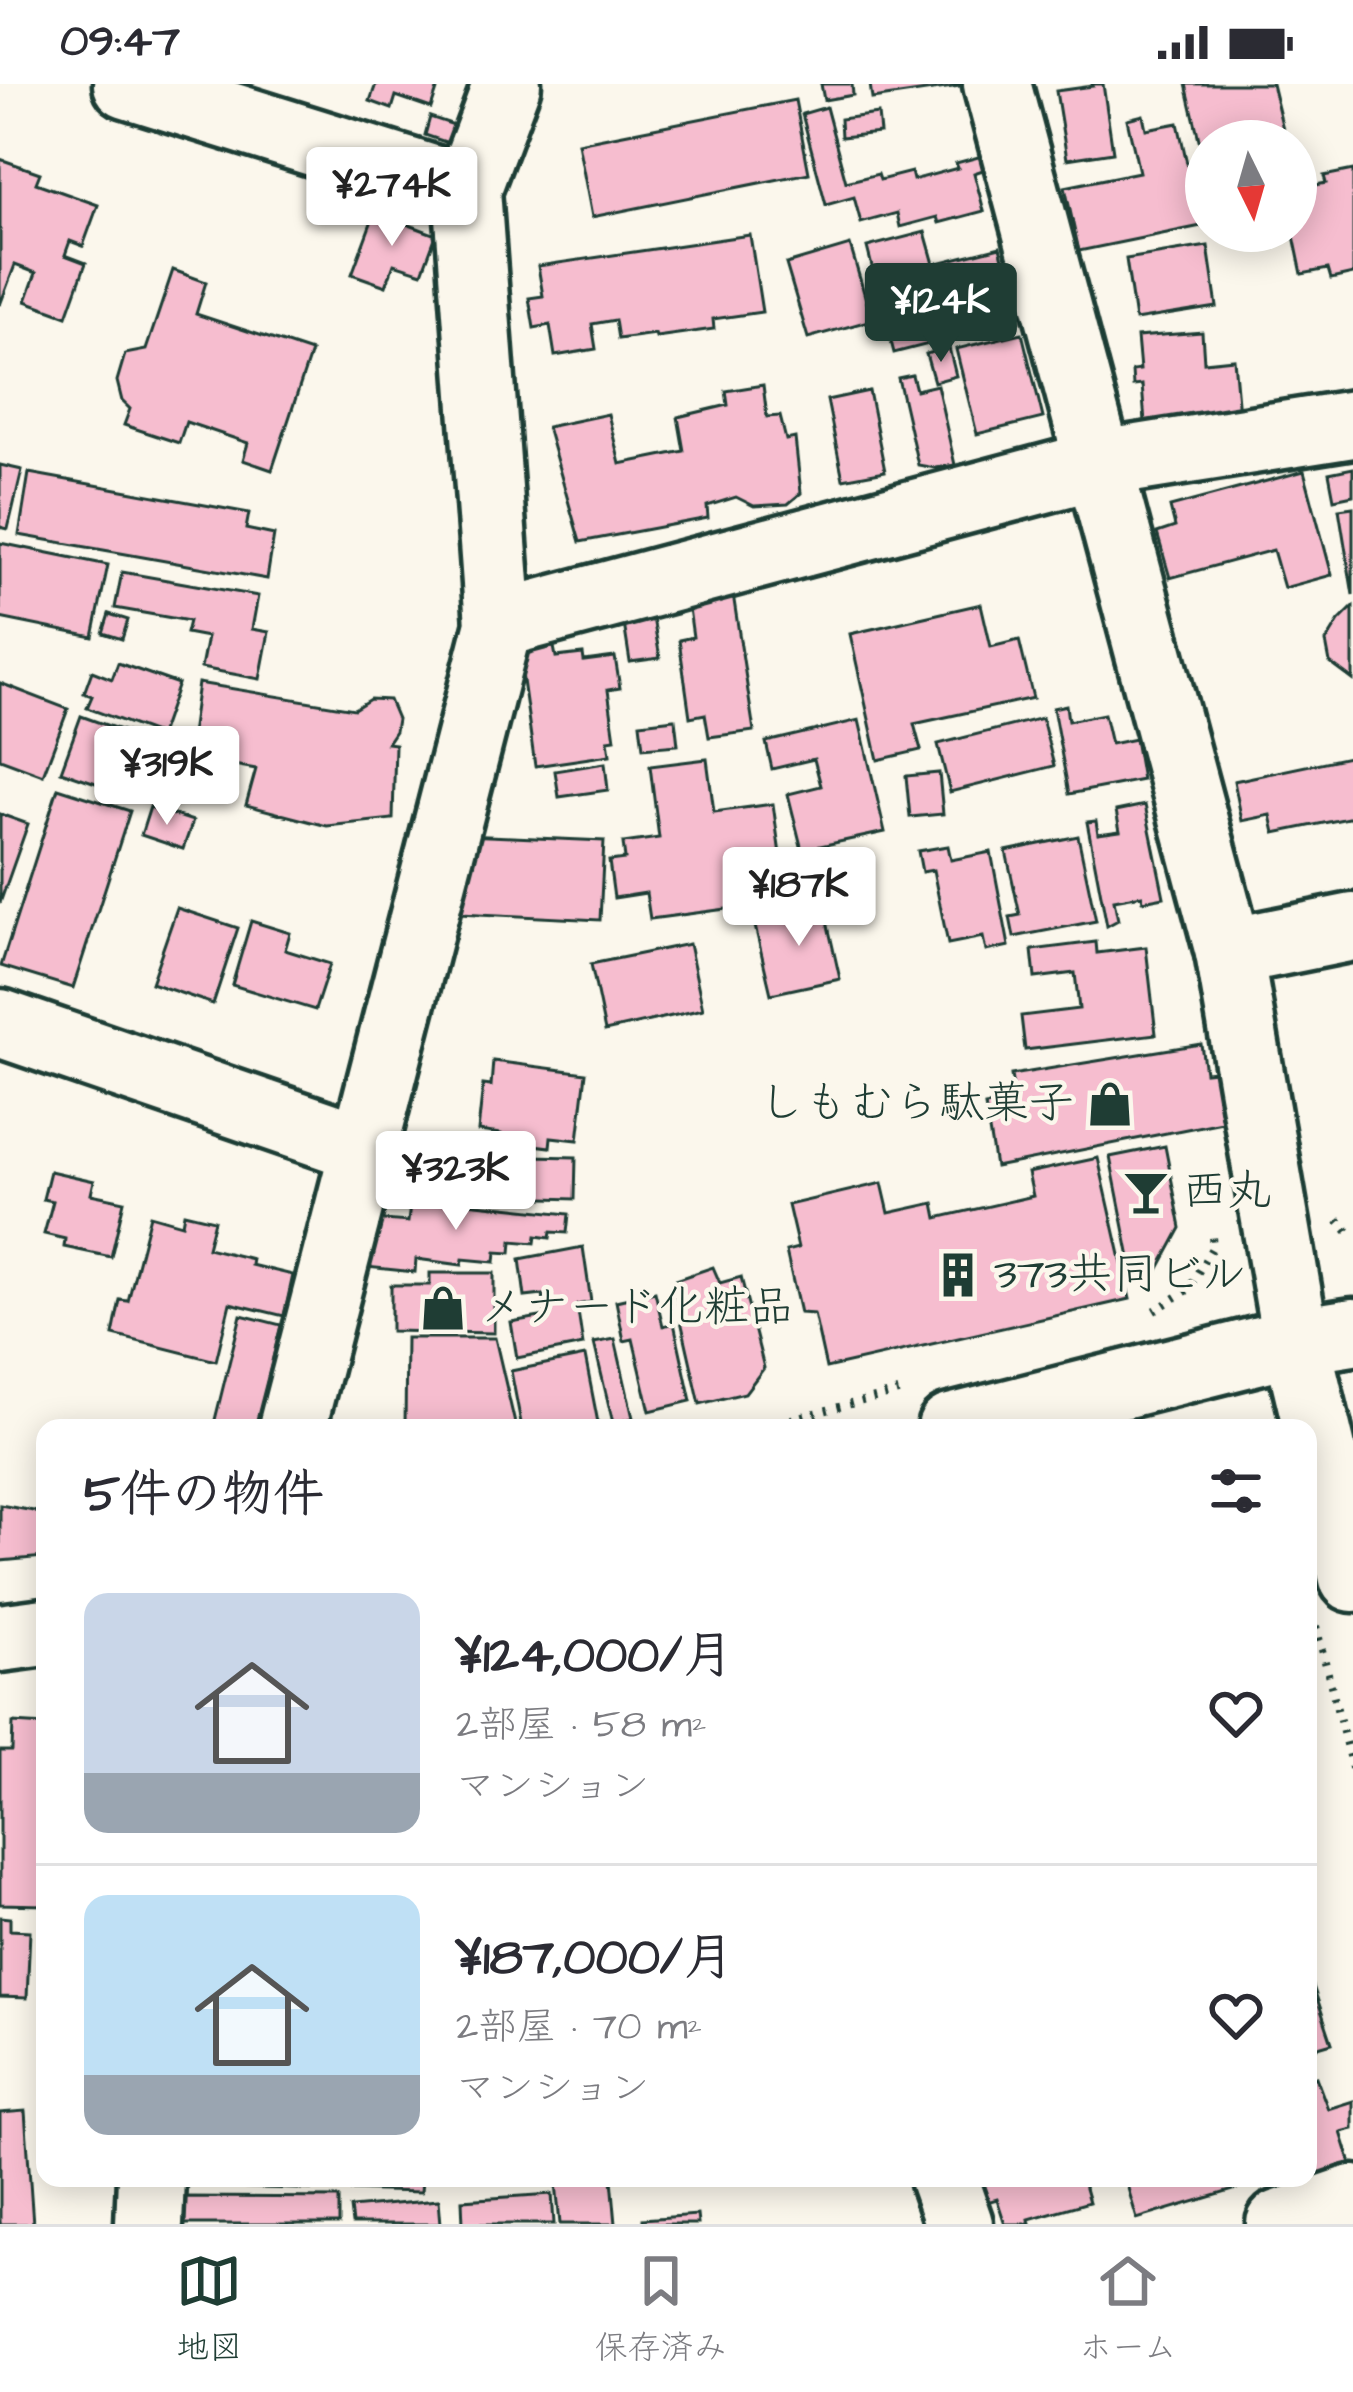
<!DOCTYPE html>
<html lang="ja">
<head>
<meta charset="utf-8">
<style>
  body { margin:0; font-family:"Architects Daughter","Klee One",sans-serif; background:#f7f7f7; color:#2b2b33; height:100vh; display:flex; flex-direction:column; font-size:45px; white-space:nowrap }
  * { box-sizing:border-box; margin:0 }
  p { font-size:39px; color:#7c7c81 }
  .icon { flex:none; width:66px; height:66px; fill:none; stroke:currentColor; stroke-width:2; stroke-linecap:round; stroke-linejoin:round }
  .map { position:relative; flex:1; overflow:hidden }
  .details { position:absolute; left:36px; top:1335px; width:1281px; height:768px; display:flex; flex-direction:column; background:#fff; border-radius:24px; box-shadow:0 6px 30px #0003 }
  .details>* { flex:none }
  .needle { width:78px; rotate:175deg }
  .fabs { position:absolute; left:1185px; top:36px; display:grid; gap:24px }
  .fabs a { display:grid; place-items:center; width:132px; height:132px; border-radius:50%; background:#fff; box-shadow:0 6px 30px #0003; font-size:60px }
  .price { position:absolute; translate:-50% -102px; padding:0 27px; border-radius:12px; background:#fff; color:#222; font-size:39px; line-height:78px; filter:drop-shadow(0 3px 6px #0008) }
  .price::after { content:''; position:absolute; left:50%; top:72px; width:36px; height:27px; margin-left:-18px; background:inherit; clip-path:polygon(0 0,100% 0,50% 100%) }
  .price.active { background:#1f3d34; color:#fff }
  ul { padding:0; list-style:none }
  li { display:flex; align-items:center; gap:36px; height:300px; padding:0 48px }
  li+li { border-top:3px solid #e1e1e2 }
  li span { display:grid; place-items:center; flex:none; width:336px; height:240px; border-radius:24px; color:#555 }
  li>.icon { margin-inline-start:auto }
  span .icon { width:144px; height:144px; fill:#fffc; stroke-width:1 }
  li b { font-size:51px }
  h2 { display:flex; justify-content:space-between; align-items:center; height:144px; padding:0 48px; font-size:51px }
  .status { display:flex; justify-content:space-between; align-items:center; height:84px; padding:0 60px; background:#fff; direction:ltr }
  .status svg { height:33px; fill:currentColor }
  .tabs { display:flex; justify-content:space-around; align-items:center; height:168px; border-top:3px solid #e1e1e2; background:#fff; font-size:33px; color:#7c7c81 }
  .tabs a { display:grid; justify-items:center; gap:6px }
  .tabs .active { color:#1f3d34 }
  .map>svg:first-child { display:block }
  .building { fill:#f6bdcf; stroke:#1f3d34; stroke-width:3 }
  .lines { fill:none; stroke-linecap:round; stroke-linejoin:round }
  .minor-casing { stroke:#1f3d34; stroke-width:75 }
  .path { stroke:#1f3d34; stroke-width:8; stroke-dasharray:3 9; stroke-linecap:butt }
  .minor { stroke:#fbf7ec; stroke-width:66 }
  .labels { text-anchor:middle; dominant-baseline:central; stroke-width:9; stroke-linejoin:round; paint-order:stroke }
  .poi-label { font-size:45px; fill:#1f3d34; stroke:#fbf7ec; text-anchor:start }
</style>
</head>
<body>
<div class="status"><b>09:47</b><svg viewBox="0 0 49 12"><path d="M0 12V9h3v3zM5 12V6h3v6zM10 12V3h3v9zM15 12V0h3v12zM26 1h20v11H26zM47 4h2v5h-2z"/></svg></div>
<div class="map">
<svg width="1353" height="2140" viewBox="0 0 1353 2140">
  <rect width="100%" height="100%" fill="#fbf7ec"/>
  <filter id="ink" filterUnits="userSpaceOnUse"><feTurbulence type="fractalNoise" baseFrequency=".00833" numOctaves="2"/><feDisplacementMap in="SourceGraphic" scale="24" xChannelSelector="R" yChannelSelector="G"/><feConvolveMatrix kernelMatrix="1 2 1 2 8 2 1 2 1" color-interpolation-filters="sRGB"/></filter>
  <g filter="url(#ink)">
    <!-- building -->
    <g class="building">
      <path d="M376 0H439L431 24 396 12 392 25 370 17Z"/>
      <path d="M821 0H852L853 11 824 16Z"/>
      <path d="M870 0H960V2L872 15Z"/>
      <path d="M1092 0H1103L1113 68 1067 75 1056 7 1093 2Z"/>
      <path d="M1186 0H1272L1283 45 1233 57H1206V63L1201 64Z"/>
      <path d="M795 16 809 89 592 133 578 59Z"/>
      <path d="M826 23 846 98 878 90 880 96 911 88 913 96 958 84 956 79 982 72 986 85 974 89 984 127 939 139 937 133 900 143 897 129 861 139 854 113 826 121 802 30Z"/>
      <path d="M878 30 880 49 841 53 840 35Z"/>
      <path d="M1143 31 1146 45 1178 39 1201 142 1079 167 1065 103 1139 88 1127 35Z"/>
      <path d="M430 33 463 44 457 62 425 51Z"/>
      <path d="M0 75 40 89 36 99 98 121 83 162 70 157 65 171 86 179 67 232 26 217 36 189 15 181 0 221Z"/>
      <path d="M1353 86V190L1331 195 1328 185 1302 190 1293 147H1296V105L1326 99 1324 92Z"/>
      <path d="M375 128 436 151 422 189 394 180 386 202 352 190Z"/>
      <path d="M925 148 934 180 1000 163 1019 237 894 269 867 163Z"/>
      <path d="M750 151 762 228 713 235 714 245 656 253 655 250 618 255 615 236 592 240 596 265 555 272 550 241 534 244 529 214 543 212 538 182Z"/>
      <path d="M850 161 872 236 808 254 786 180Z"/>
      <path d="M1208 162 1217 223 1135 236 1126 175Z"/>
      <path d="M173 186 206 198 196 230 311 268 272 386 243 376 248 359 186 338 179 359 124 341 130 325 122 317 117 297 125 270 146 266Z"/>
      <path d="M1202 248 1204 278 1234 275 1239 330 1145 338 1142 301 1133 302 1132 287 1140 286 1137 253Z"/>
      <path d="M1022 249 1043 334 977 350 956 265Z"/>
      <path d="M949 264 956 292 934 298 926 270Z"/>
      <path d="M912 291 916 306 937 301 955 381 935 384 918 381 898 294Z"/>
      <path d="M763 301 767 333 780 332 786 356 795 354 801 409 788 420 754 422 736 413 707 422 708 434 580 458 547 343 608 330 620 380 684 367 678 333 728 321 726 307Z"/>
      <path d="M869 307 885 387 843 395 827 316Z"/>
      <path d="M0 381 22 386 8 445 0 443Z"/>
      <path d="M1353 384V411L1334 415 1329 389Z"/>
      <path d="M1304 387 1332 491 1284 504 1273 466 1170 494 1157 449 1175 443 1170 423Z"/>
      <path d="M29 389 249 429 246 445 274 451 267 495 19 451Z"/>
      <path d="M1353 423V511L1339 425Z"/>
      <path d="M0 459 108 481 93 553 0 534Z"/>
      <path d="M122 488 258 512 252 545 269 548 260 595 201 584 207 553 186 549 189 537 115 524Z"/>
      <path d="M733 510 754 647 709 653 705 630 690 633 679 556 693 553 688 517Z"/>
      <path d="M981 520 991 563 1019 556 1033 614 914 640 921 666 878 676 850 550Z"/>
      <path d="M1353 523V596L1330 579 1326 558 1339 537Z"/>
      <path d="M652 528 660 574 630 578 623 533Z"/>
      <path d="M109 530 128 536 122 555 103 549Z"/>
      <path d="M554 563 556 573 583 570 584 577 615 573 620 604 608 606 615 655 608 656 610 671 535 682 519 568Z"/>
      <path d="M118 579 178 600 160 651 87 624 92 612 84 609 92 587 112 595Z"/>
      <path d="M0 599 68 625 43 691 0 675Z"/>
      <path d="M198 599 354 625 370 615 389 616 397 635 395 647 387 659 395 660 393 735 327 742 246 721 256 685 188 673Z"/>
      <path d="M1066 621 1068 637 1104 630 1111 660 1135 655 1142 696 1069 710 1053 624Z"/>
      <path d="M81 632 145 655 138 674 144 677 135 701 125 698 122 708 61 687Z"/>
      <path d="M1042 634 1054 682 950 708 938 660Z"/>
      <path d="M675 635 678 661 643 664 640 639Z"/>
      <path d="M859 636 885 748 802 766 788 710 821 702 814 675 772 685 766 658Z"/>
      <path d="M1353 672V733L1275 749 1271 731 1242 737 1234 697Z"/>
      <path d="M707 675 714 728 773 720 782 785 768 787 772 819 650 835 646 809 614 814 609 777 625 775 623 759 659 754 650 682Z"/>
      <path d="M605 679 608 706 559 713 555 687Z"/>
      <path d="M939 689 943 730 910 733 906 692Z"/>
      <path d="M58 704 130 727 73 904 1 882Z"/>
      <path d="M1145 721 1164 813 1143 817 1142 811 1114 816 1118 836 1107 842 1087 738 1096 737 1098 750 1120 747 1116 727Z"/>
      <path d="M150 723 193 737 183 765 141 751Z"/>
      <path d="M0 730 28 740 0 819Z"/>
      <path d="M464 751 604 757 600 836 460 829Z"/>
      <path d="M1078 752 1096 837 1014 853 1010 833 1020 831 1006 767Z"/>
      <path d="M948 762 951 776 991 768 1009 862 986 867 983 853 948 860 933 786 922 788 918 767Z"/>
      <path d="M820 806 840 895 771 910 755 842 808 829 803 811Z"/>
      <path d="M177 824 238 844 213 920 151 899Z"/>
      <path d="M251 837 290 849 285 866 330 880 315 926 232 901Z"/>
      <path d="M1096 858 1097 869 1146 863 1156 950 1025 966 1021 932 1079 925 1075 889 1035 894 1032 866Z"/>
      <path d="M689 860 703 925 605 947 591 880Z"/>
      <path d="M1201 960 1205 988 1215 987 1222 1038 995 1083 985 1022 1015 1017 1011 991Z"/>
      <path d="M493 977 586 989 578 1056 551 1053 550 1063 501 1057V1050L478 1047 483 1001 491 1002Z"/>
      <path d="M1165 1062 1181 1144 1156 1190 1134 1194 1110 1073Z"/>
      <path d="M482 1071 576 1073 575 1115 482 1112Z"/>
      <path d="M1098 1074 1130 1215 826 1284 814 1230 800 1229 786 1167 798 1164 788 1121 882 1099 889 1129 934 1119 937 1134 1033 1112 1028 1089Z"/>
      <path d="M50 1087 94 1097 91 1110 124 1117 111 1173 64 1163 65 1155 44 1150 53 1117 43 1115Z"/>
      <path d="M411 1113 569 1130 567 1149 551 1148 550 1154 536 1152 535 1159 512 1157 511 1169 496 1168 495 1178 463 1175 462 1181 416 1175 415 1188 366 1183 372 1135 408 1138Z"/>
      <path d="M184 1129 214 1136 207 1164 252 1175 251 1181 293 1191 284 1232 230 1219 216 1277 113 1251 120 1216 128 1217 150 1131 182 1140Z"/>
      <path d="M583 1163 591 1218 577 1221 583 1261 517 1274 511 1238 546 1232 543 1211 525 1213 520 1175Z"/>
      <path d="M713 1183 720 1199 741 1193 764 1284 745 1309 700 1320 672 1197Z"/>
      <path d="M430 1189H494V1249L391 1247V1201H430Z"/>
      <path d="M655 1208 663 1242 674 1239 691 1317 650 1327 633 1255 624 1257 616 1217Z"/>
      <path d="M241 1231 281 1241 256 1344H213Z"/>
      <path d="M406 1254H495L516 1344H405Z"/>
      <path d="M615 1255 633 1334 613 1339 594 1259Z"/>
      <path d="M585 1272 599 1344H522L511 1287Z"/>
      <path d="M0 1421 45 1429V1473L0 1477Z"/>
      <path d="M13 1639 45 1641V1821L0 1820V1667H12Z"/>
      <path d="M0 1833 10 1834V1846L30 1847 27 1914 0 1913Z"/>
      <path d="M1308 1887 1332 1959 1308 1966Z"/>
      <path d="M1316 1993 1328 2025 1353 2017V2045L1341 2048 1352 2083 1305 2099 1303 2094H1308V1996Z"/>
      <path d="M25 2027 33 2140H0V2029Z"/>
      <path d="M223 2094H422L421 2108 223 2103Z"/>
      <path d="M965 2094H1082L1089 2118 1029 2135 1030 2140H1005L997 2115 973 2122Z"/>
      <path d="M1125 2094H1256L1257 2099 1137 2135Z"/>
      <path d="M612 2095 616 2140H560L556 2099Z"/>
      <path d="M552 2110 554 2140H463L462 2116Z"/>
      <path d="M184 2113 339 2114V2140H183Z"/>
      <path d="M439 2116 441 2140H352L350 2124Z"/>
      <path d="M697 2131 698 2140H643V2135Z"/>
    </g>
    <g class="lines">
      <!-- minor casing -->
      <g class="minor-casing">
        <g id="minor">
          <path d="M127 0 467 106"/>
          <path d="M997 0 1229 868 1296 1257 1353 1494"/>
          <path d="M499 540 1100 380 1353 340"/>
          <path d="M1229 868 1353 843"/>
          <path d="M0 939 366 1065"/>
          <path d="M292 1344 499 540 467 106 507 0"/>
          <path d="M951 1344 1296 1257 1353 1248"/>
          <path d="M0 1554 45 1548"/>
          <path d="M943 2094 959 2140"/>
          <path d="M149 2140 151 2094"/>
          <path d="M1280 2140 1353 2115"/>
        </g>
      </g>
      <!-- path -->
      <g class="path">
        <path d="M1338 1136 1353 1153"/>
        <path d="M1154 1227 1188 1206 1213 1162 1212 1153"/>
        <path d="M756 1344 902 1307"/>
        <path d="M1316 1542 1353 1688"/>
      </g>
      <!-- minor -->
      <use href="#minor" class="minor"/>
    </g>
  </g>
  <!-- icons -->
  <defs>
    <g id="shop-bare" transform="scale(3.6)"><path d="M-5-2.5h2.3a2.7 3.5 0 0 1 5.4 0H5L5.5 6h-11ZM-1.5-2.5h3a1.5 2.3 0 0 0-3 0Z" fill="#1f3d34" stroke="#fbf7ec" stroke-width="2.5" paint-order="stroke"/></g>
    <g id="bar-bare" transform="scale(3.6)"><path d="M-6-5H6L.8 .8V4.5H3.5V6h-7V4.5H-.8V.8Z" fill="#1f3d34" stroke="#fbf7ec" stroke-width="2.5" paint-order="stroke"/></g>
    <g id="building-bare" transform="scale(3.6)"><path d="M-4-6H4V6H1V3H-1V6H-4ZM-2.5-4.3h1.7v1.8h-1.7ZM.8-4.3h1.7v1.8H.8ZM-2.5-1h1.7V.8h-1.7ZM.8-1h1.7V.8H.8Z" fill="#1f3d34" stroke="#fbf7ec" stroke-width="2.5" paint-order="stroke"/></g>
  </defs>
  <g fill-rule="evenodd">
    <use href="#shop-bare" x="1110" y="1020"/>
    <use href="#bar-bare" x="1146" y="1108"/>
    <use href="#building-bare" x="958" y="1191"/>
    <use href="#shop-bare" x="443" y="1224"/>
  </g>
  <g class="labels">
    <!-- poi labels -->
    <g class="poi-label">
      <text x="1074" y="1020" text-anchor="end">しもむら駄菓子</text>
      <text x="1182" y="1108">西丸</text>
      <text x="994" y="1191">373共同ビル</text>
      <text x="479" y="1224">メナード化粧品</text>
    </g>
  </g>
</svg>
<div class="fabs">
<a><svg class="needle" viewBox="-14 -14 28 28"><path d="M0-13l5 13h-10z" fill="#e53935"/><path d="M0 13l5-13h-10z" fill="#7c7c81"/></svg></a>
</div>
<b class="price" style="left:392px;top:165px">¥274K</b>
<b class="price active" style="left:941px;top:281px">¥124K</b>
<b class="price" style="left:167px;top:744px">¥319K</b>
<b class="price" style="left:799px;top:865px">¥187K</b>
<b class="price" style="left:456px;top:1149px">¥323K</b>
<section class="details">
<h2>5件の物件<svg class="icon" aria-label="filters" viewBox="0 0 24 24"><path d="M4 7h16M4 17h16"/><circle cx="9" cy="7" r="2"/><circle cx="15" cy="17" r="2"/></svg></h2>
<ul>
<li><span style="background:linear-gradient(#c9d6e8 75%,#9aa5b1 0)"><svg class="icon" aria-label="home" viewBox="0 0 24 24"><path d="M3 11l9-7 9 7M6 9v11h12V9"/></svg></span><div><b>¥124,000/月</b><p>2部屋 · 58 m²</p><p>マンション</p></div><svg class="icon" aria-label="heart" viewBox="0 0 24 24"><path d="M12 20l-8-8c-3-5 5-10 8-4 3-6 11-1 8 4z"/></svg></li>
<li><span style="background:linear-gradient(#bfe0f5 75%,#9aa5b1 0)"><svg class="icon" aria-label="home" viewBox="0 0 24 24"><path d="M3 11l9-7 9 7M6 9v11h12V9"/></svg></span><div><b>¥187,000/月</b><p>2部屋 · 70 m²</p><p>マンション</p></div><svg class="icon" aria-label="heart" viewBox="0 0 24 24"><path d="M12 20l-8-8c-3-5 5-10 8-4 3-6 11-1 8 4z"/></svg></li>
</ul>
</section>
</div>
<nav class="tabs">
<a class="active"><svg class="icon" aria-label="map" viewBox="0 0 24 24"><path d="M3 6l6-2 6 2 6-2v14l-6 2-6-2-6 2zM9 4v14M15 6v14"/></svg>地図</a>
<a><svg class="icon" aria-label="saved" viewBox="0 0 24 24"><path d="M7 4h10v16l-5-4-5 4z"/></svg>保存済み</a>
<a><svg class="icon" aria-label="home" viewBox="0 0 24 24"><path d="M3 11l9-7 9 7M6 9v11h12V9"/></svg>ホーム</a>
</nav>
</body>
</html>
